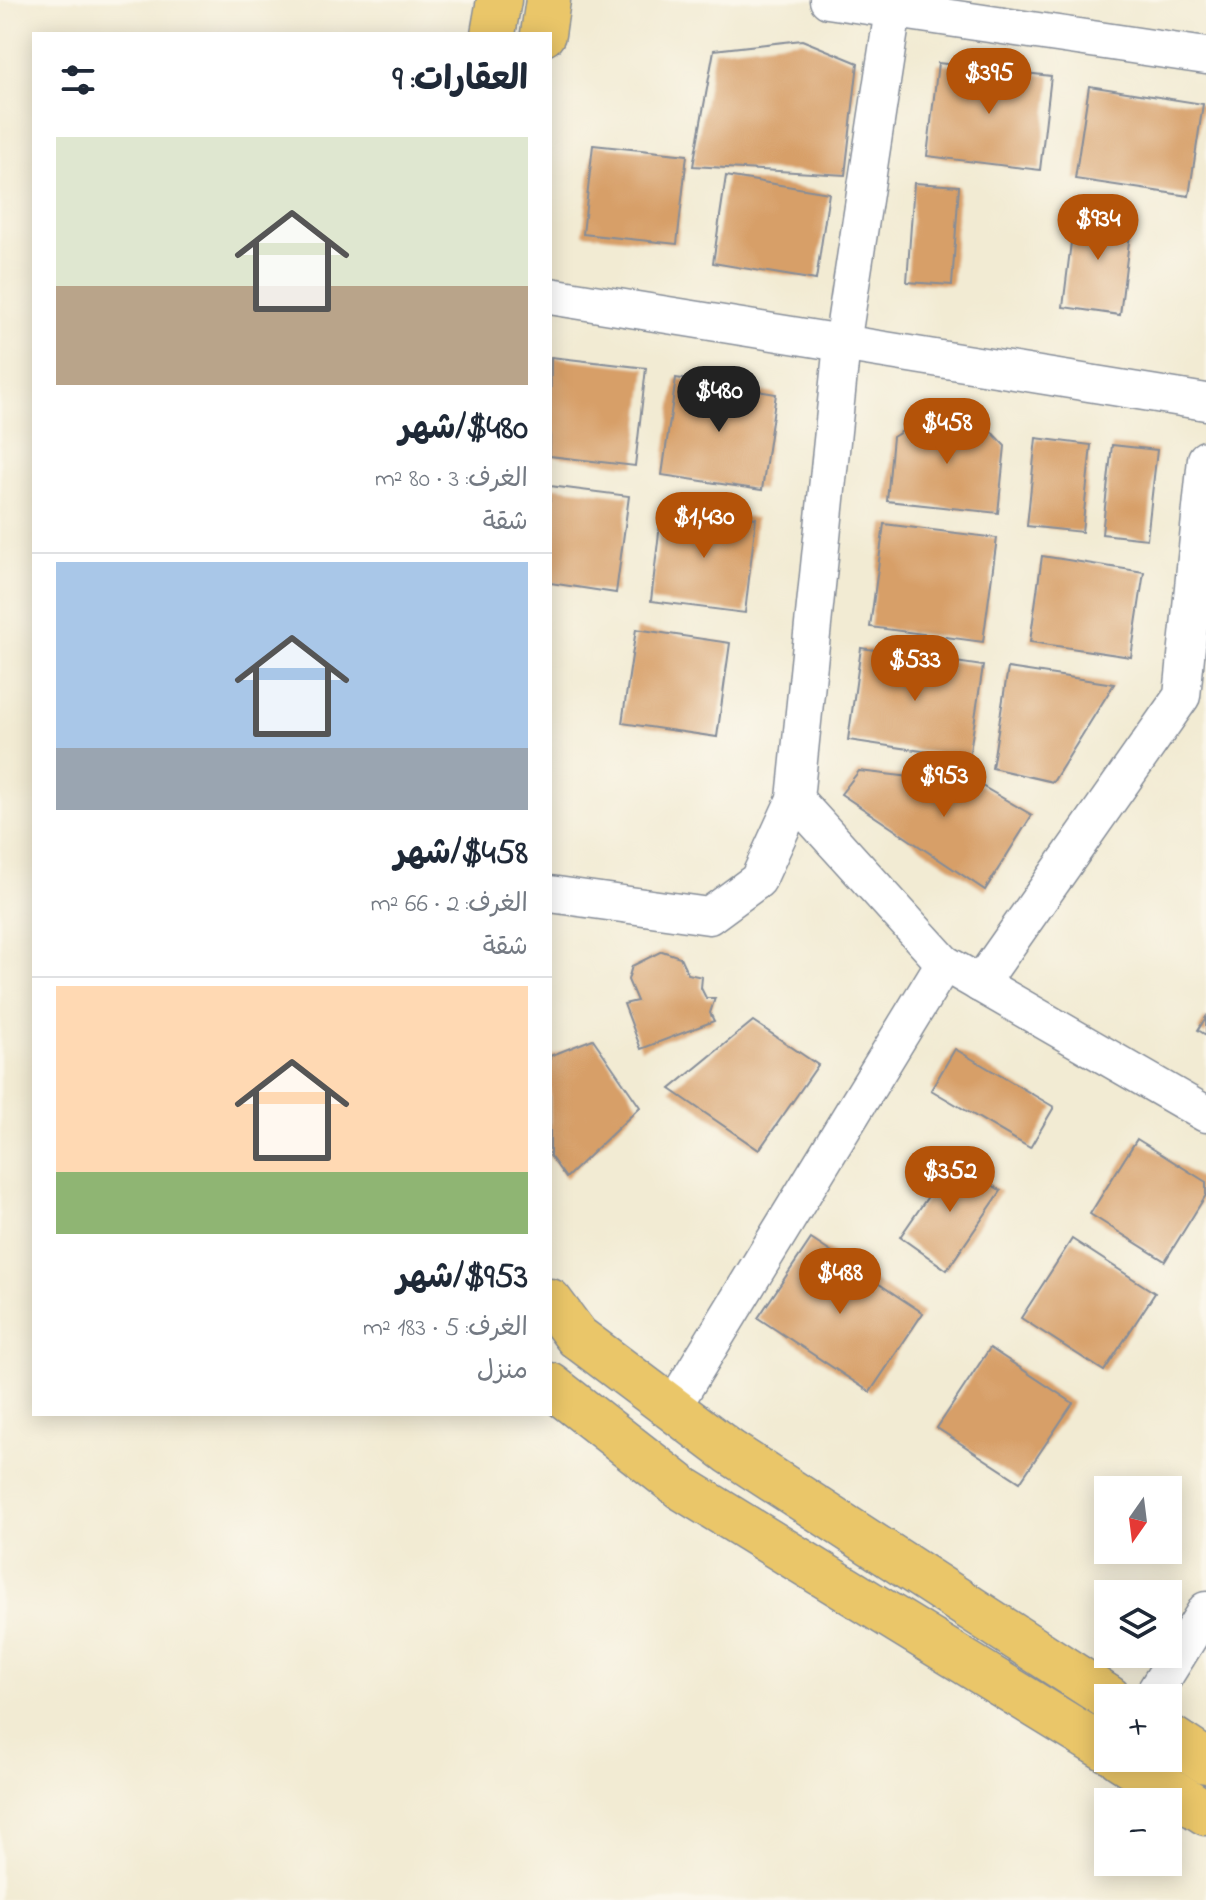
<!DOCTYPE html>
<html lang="ar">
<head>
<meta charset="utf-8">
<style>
  body { margin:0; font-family:"Indie Flower","Playpen Sans Arabic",sans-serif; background:#f2f2f3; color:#1f2937; direction:rtl; height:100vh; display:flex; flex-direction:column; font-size:30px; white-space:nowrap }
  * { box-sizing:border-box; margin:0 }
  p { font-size:26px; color:#747a83 }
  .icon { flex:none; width:44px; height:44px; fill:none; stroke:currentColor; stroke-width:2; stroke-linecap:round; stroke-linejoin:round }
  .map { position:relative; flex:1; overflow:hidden; direction:ltr }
  .sheet { position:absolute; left:32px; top:32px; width:520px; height:1384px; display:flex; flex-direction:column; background:#fff; border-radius:0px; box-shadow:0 4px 20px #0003; direction:rtl }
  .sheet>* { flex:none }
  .needle { width:52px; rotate:194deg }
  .controls { position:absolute; left:1094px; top:1476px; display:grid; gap:16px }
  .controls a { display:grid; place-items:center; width:88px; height:88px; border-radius:0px; background:#fff; box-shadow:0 4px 20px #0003; font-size:40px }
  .price { position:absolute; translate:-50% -68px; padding:0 18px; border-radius:28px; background:#b45309; color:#fff; font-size:26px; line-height:52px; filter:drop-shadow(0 2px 4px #0008) }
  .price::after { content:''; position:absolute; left:50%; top:48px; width:24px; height:18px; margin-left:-12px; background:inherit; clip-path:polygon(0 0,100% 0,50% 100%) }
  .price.current { background:#222; color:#fff }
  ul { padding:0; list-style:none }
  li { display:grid; align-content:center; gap:16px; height:424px; padding:0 24px }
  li+li { border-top:2px solid #e0e1e3 }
  li span { display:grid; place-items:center; height:248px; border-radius:0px; color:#555 }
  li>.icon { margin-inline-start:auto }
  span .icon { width:144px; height:144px; fill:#fffc; stroke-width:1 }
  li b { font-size:34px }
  h2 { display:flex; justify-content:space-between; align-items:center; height:96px; padding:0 24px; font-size:34px }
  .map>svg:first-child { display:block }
  .building { fill:#d79f67 }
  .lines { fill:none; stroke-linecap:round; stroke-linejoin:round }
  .minor-casing { stroke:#868d98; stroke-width:39 }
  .major-casing { stroke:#868d98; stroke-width:47 }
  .minor { stroke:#fff; stroke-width:36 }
  .major { stroke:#eac669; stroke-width:44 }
</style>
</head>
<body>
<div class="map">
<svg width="1206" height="1900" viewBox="0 0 1206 1900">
  <rect width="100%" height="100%" fill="#fbf7ec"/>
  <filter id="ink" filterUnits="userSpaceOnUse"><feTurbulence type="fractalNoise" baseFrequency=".0125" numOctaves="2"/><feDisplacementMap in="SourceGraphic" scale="16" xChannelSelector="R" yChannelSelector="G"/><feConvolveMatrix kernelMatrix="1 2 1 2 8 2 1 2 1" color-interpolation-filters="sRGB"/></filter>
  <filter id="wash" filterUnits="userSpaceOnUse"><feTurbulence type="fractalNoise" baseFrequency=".006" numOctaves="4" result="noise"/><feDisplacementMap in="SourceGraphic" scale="32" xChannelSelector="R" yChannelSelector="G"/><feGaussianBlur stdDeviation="1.8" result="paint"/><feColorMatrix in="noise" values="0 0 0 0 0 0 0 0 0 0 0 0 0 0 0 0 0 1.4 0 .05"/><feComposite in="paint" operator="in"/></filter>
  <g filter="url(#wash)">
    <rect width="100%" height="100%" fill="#f2ebd3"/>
    <g id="blocks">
      <!-- building -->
      <g class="building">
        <path d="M802 40 858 63 845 175 693 166 714 50Z"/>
        <path d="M938 63 1051 76 1040 170 927 156Z"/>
        <path d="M1089 86 1203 104 1189 196 1075 179Z"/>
        <path d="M593 145 687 155 677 244 583 234Z"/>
        <path d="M726 176 829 193 816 280 713 263Z"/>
        <path d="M914 183 959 186 952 285 907 282Z"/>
        <path d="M1075 210 1132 217 1120 315 1063 307Z"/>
        <path d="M551 357 646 368 635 466 550 456Z"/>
        <path d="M676 378 776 394 762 490 662 475Z"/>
        <path d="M924 418 986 426 1005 446 998 513 887 501 893 437Z"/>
        <path d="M1036 438 1091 445 1082 532 1027 526Z"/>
        <path d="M1112 445 1157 450 1147 539 1102 534Z"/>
        <path d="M550 486 629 496 616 593 550 583Z"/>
        <path d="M662 507 756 518 745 613 651 601Z"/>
        <path d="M884 524 997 538 983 642 870 627Z"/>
        <path d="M1042 556 1144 572 1131 657 1030 642Z"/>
        <path d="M636 629 730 643 717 737 622 723Z"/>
        <path d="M861 648 983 666 969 758 848 740Z"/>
        <path d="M1008 668 1114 684 1053 782 992 768Z"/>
        <path d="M859 771 980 785 1032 815 985 890 841 794Z"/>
        <path d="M662 951 680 957 688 974 702 977 701 988 706 998H715L710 1013 714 1021 641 1049 624 1004 637 1001 628 980 632 966Z"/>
        <path d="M1206 1017V1035L1198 1030Z"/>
        <path d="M753 1021 818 1065 759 1150 670 1089Z"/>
        <path d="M593 1039 640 1107 566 1178 550 1156V1056Z"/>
        <path d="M955 1049 1054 1107 1030 1148 931 1090Z"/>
        <path d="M1137 1139 1206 1182V1195L1165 1261 1090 1214Z"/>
        <path d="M954 1159 1001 1191 947 1270 900 1237Z"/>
        <path d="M811 1239 923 1313 870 1392 758 1318Z"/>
        <path d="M1072 1239 1155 1293 1104 1371 1021 1318Z"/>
        <path d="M990 1348 1073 1403 1020 1482 937 1428Z"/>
      </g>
    </g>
  </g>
  <g filter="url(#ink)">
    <use href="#blocks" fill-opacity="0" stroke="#868d98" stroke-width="2"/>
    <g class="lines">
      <!-- minor casing -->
      <g class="minor-casing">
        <g id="minor">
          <path d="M828 0 1206 56"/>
          <path d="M893 10 842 344 795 799 944 963 1206 1114"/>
          <path d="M550 296 1206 402"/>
          <path d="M550 894 709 916 758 880 795 799"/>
          <path d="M980 984 1182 696 1206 459"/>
          <path d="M672 1408 944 963"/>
          <path d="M1151 1698 1206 1610"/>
        </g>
      </g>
      <!-- major casing -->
      <g class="major-casing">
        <g id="major">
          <path d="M493 34 499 0"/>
          <path d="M543 34 548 0"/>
          <path d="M550 1301 577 1337 730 1452 1109 1698"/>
          <path d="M550 1385 682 1488 1108 1750"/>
          <path d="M1168 1736 1206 1761"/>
          <path d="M1120 1758 1206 1813"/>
        </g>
      </g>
      <!-- minor -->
      <use href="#minor" class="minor"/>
      <!-- major -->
      <use href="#major" class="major"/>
    </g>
  </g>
</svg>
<div class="controls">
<a><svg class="needle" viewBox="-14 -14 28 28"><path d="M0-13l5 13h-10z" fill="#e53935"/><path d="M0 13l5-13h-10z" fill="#747a83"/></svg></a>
<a><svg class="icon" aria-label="layers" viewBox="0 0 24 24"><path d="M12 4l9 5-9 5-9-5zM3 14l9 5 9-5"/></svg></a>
<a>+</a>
<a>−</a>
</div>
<b class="price" style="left:989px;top:116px">$395</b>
<b class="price" style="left:1098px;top:262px">$934</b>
<b class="price current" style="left:719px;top:434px">$480</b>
<b class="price" style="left:947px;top:466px">$458</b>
<b class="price" style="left:704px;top:560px">$1,430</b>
<b class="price" style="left:915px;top:703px">$533</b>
<b class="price" style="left:944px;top:819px">$953</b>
<b class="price" style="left:950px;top:1214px">$352</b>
<b class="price" style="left:840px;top:1316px">$488</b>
<section class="sheet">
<h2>العقارات: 9<svg class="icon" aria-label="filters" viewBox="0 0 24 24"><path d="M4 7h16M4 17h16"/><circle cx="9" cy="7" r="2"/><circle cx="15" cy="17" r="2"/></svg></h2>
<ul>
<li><span style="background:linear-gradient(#dfe7d0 60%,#b9a48a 0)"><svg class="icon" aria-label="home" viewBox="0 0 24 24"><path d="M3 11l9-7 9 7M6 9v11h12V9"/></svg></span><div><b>$480/شهر</b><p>الغرف: 3 · 80 m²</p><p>شقة</p></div></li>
<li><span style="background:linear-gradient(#a9c7e8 75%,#9aa5b1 0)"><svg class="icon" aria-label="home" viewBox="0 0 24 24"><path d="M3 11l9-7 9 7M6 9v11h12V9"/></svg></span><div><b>$458/شهر</b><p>الغرف: 2 · 66 m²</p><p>شقة</p></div></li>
<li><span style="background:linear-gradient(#ffd9b3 75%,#8fb573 0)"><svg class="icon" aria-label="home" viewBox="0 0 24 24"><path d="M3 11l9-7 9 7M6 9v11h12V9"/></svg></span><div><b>$953/شهر</b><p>الغرف: 5 · 183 m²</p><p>منزل</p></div></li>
</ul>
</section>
</div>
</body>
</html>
